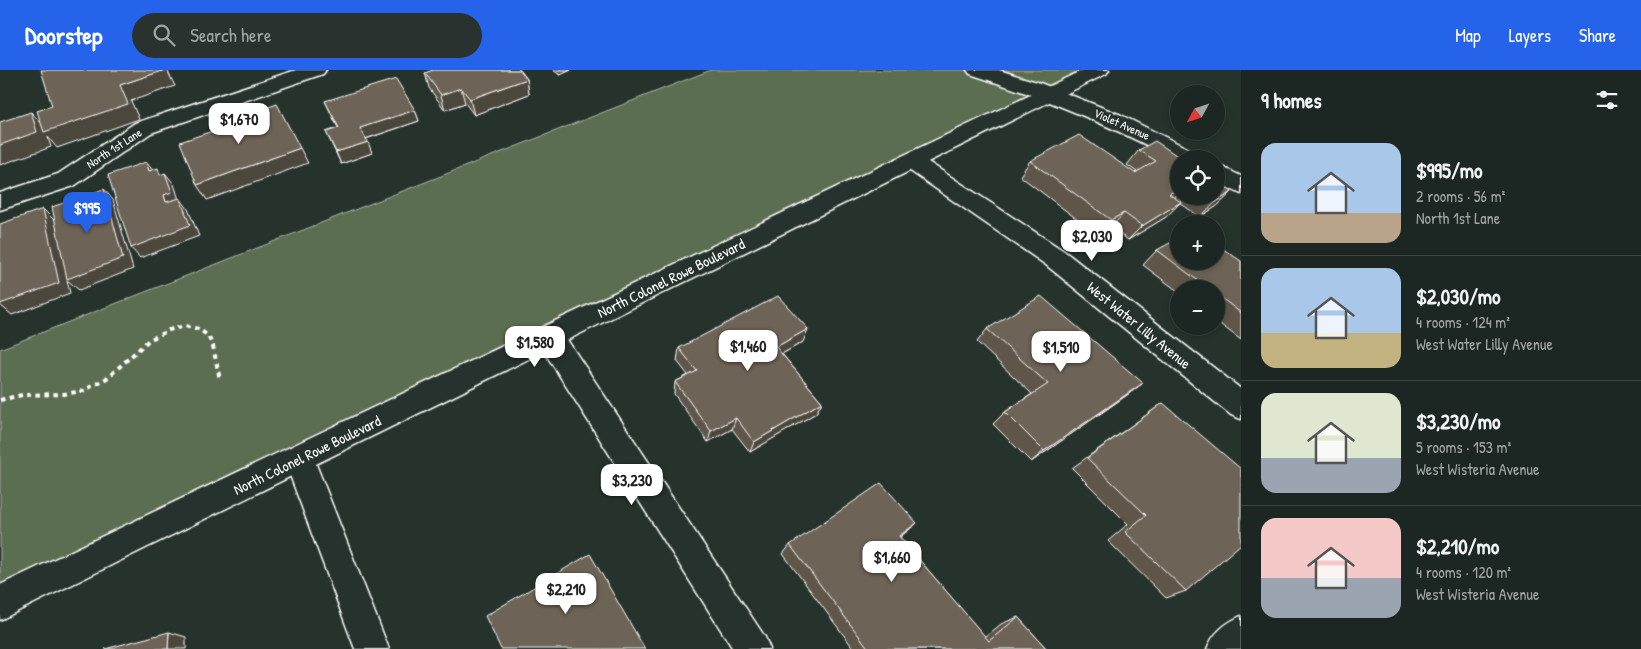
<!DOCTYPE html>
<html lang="en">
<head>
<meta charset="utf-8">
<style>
  body { margin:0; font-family:"Patrick Hand",sans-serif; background:#29322f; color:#f1f3f6; height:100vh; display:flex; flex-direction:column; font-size:19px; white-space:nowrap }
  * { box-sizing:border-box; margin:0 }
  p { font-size:16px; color:#a0a5a5 }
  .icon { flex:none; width:28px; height:28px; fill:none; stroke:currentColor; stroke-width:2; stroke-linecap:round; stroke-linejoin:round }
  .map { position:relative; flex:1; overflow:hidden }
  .side { display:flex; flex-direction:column; background:#1c2622; width:400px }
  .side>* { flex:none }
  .needle { width:32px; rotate:230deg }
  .buttons { position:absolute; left:1170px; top:15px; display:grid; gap:10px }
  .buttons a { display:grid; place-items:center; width:55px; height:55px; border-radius:50%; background:#1c2622; box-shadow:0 2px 8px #0003,0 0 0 1px #3a4340; font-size:25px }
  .price { position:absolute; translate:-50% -42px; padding:0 11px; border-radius:10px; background:#fff; color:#222; font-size:16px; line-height:32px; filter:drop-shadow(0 1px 2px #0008) }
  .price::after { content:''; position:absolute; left:50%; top:30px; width:15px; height:11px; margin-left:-8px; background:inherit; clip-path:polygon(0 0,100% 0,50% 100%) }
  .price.selected { background:#2563eb; color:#fff }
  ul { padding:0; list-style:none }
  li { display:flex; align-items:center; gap:15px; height:125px; padding:0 20px }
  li+li { border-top:1px solid #3a4340 }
  li span { display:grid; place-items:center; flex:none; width:140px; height:100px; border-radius:15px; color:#555 }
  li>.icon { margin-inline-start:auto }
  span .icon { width:60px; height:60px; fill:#fffc; stroke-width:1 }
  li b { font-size:21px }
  h2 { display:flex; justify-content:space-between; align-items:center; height:60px; padding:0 20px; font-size:21px }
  header { display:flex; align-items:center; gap:30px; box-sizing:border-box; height:70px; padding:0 25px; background:#2563eb; color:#fff }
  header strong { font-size:24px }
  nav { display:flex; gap:28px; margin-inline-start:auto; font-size:18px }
  .search { width:350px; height:45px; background:#29322f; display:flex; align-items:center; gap:12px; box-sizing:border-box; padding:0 18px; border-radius:28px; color:#a0a5a5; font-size:19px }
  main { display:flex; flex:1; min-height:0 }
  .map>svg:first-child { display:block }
  .green { fill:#5b6e51; stroke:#adb6a8 }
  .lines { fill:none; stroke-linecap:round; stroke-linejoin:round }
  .minor-casing { stroke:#fff; stroke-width:3 }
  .major-casing { stroke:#fff; stroke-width:3 }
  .path { stroke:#fff; stroke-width:4; stroke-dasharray:4.5 4.5; stroke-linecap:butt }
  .minor { fill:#26332d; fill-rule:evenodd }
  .major { fill:#26332d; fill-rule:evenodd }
  .wall { fill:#5e564a; stroke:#fff }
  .shaded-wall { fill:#4c463c; stroke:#fff }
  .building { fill:#6d6456; stroke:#fff }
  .labels { text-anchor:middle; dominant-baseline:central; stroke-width:4; stroke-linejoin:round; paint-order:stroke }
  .far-street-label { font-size:12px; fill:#fff; stroke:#26332d }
  .street-label { font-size:15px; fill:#fff; stroke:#26332d }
</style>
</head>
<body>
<header>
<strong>Doorstep</strong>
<div class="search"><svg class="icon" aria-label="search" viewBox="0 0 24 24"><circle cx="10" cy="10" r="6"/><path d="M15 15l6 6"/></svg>Search here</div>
<nav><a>Map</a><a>Layers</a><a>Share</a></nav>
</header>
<main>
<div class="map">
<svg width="1241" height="579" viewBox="0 0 1241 579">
  <rect width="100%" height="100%" fill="#26332d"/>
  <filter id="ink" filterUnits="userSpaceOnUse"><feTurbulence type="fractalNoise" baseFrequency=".02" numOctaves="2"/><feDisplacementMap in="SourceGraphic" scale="10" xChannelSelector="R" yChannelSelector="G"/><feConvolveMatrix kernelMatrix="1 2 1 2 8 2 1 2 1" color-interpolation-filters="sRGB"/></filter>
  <g filter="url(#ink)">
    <!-- green -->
    <path class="green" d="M711 0H1086L0 523V279Z"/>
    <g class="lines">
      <!-- minor casing -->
      <g class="minor-casing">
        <g id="minor">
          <path d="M296 0H326L323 4 151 63 74 116 0 140V123L58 104 135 53Z"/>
          <path d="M967 0H999L1040 13 1121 45 1199 84 1202 89H1179V92C1112 56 1043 27 970 4Z"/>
          <path d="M911 83 919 86 1064 181 1241 319V349L1231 345 1046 195 903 96 900 91 903 86Z"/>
          <path d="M1216 94 1241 106V124L1216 112Z"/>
          <path d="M550 256 560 259 765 567 770 579H733L540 275 537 267 540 259Z"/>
          <path d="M299 375 310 379 314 389 389 579H355L284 389 288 379Z"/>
          <path d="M1241 546V579H1207C1213 563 1225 553 1241 546Z"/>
        </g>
      </g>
      <!-- major casing -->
      <g class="major-casing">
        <path id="major" d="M1083 0H1109L1106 4 0 550V515Z"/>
      </g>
      <!-- path -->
      <path class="path" d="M0 330 22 325 64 324 83 321 107 308 149 270 169 260 185 256 199 259 208 266 213 276 220 310"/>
      <!-- minor -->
      <use href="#minor" class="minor"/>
      <!-- major -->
      <use href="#major" class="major"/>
    </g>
    <!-- wall -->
    <g class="wall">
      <path d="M431 0H520L527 9 529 24 474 45 465 33 445 40 429 18 425 3 432 1Z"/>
      <path d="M553 0H571L560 5Z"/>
      <path d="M325 31 415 40 419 51 366 69 372 83 341 94 326 62 338 58Z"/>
      <path d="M1139 80 1179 89V126H1216L1232 122 1217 136 1200 147 1180 133 1166 147 1128 170 1111 157 1098 165 1020 106 1030 91 1135 103 1137 102 1127 95Z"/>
      <path d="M1157 180 1241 191V270L1216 251V219H1179V222L1143 195Z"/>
      <path d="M987 259 1143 313 1127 325 1031 392 993 354 1005 342 1032 324 977 272Z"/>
      <path d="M803 272 782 284 822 332 816 343 750 382 732 359 708 372 674 324 675 312 688 305 677 291 679 278Z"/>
      <path d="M1163 333 1186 521 1166 528 1108 471 1128 454 1072 398Z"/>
      <path d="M917 453 900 467 985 567 1001 554 1018 547 1047 579H854L783 484 790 475Z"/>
    </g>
    <!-- shaded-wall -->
    <g class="shaded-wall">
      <path d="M165 0H167L175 16 131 31 139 49 57 78 48 67 51 77 0 95V75L31 42 45 57 120 15Z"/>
      <path d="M559 0H571L560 5Z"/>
      <path d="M527 9 529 24 474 45 470 29Z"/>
      <path d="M461 18 465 33 445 40 441 25Z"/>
      <path d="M415 40 419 51 365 69 360 58Z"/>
      <path d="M368 72 372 83 341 94 336 82Z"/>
      <path d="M300 78 308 93 207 130 197 115Z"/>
      <path d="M146 92 155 103 149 101Z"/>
      <path d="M165 103 174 114 180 133 166 132 164 125Z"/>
      <path d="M1179 118V121L1173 128 1169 124Z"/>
      <path d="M104 119 113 130 133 199 79 220 67 210 70 223 12 245 0 235 43 139 54 150Z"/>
      <path d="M1232 122 1217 136 1200 147 1216 132Z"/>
      <path d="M180 128 188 139 199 166 140 188 131 178Z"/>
      <path d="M1181 132 1166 147 1128 170 1142 156Z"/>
      <path d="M1124 143 1111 157 1098 165 1111 150Z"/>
      <path d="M808 259 803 272 771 290 776 277Z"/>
      <path d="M1143 313 1127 325 1031 392 1044 381Z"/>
      <path d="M822 332 816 343 750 382 754 372Z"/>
      <path d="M736 348 732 359 708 372 711 361Z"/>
      <path d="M917 453 905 463 888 476 899 466Z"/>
      <path d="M169 562 186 567V579H168Z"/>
    </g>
    <!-- building -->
    <g class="building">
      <path d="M41 0H165L120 15 128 34 44 62 37 41 52 36Z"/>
      <path d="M433 0H520L527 9 470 29 461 18 441 25 425 3Z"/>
      <path d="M396 9 415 40 360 58 368 72 336 82 326 62 339 58 325 31Z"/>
      <path d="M277 34 300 78 197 115 180 72 251 48 249 44Z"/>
      <path d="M31 42 37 62 0 75V52Z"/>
      <path d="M1079 65 1135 103 1156 91 1139 80 1155 71 1182 89H1179V118L1169 124 1181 132 1142 156 1124 143 1111 150 1030 91Z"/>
      <path d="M146 92 149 101 158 98 160 105 165 103 172 122 164 125 166 132 180 128 190 155 131 178 108 105Z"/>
      <path d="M1216 111 1232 122 1216 132 1207 126H1216Z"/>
      <path d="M104 119 123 188 67 209 52 137Z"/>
      <path d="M43 139 59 213 0 234V154Z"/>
      <path d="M1179 168V191H1216V174L1241 191V243L1216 224V219H1209L1157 180Z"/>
      <path d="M778 226 808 259 776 277 822 332 754 372 736 348 711 361 675 312 697 301 679 278Z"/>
      <path d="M1041 226 1143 313 1044 381 1005 342 1048 314 987 259Z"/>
      <path d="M1163 333 1241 399V474L1186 521 1125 462 1146 445 1087 388Z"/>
      <path d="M881 413 917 453 899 466 989 571 1018 547 1047 579H869L790 475Z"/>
      <path d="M590 484 645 579H501L485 546Z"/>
      <path d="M169 562 168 579H105Z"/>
    </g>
  </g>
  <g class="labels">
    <!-- far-street labels -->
    <g class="far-street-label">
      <text transform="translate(1122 54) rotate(24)">Violet Avenue</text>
      <text transform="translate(114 78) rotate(-33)">North 1st Lane</text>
    </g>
    <!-- street labels -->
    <g class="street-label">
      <text transform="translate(671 208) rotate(-26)">North Colonel Rowe Boulevard</text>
      <text transform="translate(1139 255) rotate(39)">West Water Lilly Avenue</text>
      <text transform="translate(307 385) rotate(-26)">North Colonel Rowe Boulevard</text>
    </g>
  </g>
</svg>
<div class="buttons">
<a><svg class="needle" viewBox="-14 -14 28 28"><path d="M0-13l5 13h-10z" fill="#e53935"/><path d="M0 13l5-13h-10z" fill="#a0a5a5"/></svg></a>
<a><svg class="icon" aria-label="locate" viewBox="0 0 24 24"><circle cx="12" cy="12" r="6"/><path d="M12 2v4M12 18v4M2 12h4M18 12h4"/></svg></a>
<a>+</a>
<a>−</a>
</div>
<b class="price" style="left:239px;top:75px">$1,670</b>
<b class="price selected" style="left:87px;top:164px">$995</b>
<b class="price" style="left:1092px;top:192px">$2,030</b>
<b class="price" style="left:535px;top:298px">$1,580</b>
<b class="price" style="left:748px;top:302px">$1,460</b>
<b class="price" style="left:1061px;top:303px">$1,510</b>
<b class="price" style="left:632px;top:436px">$3,230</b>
<b class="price" style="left:892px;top:513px">$1,660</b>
<b class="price" style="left:566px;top:545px">$2,210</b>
</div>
<section class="side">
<h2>9 homes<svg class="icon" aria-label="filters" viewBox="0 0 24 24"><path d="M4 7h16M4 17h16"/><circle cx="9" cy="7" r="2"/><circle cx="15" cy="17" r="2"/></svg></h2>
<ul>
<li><span style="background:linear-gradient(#a9c7e8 70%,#b9a48a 0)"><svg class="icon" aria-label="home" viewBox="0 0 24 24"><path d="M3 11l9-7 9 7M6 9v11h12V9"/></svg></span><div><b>$995/mo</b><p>2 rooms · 56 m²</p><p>North 1st Lane</p></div></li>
<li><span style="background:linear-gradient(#a9c7e8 65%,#c2b280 0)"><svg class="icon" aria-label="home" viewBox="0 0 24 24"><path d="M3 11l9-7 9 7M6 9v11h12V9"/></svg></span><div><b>$2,030/mo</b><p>4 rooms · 124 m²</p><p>West Water Lilly Avenue</p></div></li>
<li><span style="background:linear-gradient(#dfe7d0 65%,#9aa5b1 0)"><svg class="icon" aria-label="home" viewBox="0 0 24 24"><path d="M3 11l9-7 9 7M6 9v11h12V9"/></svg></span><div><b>$3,230/mo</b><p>5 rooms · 153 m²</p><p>West Wisteria Avenue</p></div></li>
<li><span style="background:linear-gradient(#f6c9c9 60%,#9aa5b1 0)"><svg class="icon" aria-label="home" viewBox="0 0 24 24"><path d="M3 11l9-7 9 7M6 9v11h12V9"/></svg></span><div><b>$2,210/mo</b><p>4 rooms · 120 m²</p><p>West Wisteria Avenue</p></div></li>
</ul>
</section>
</main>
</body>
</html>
